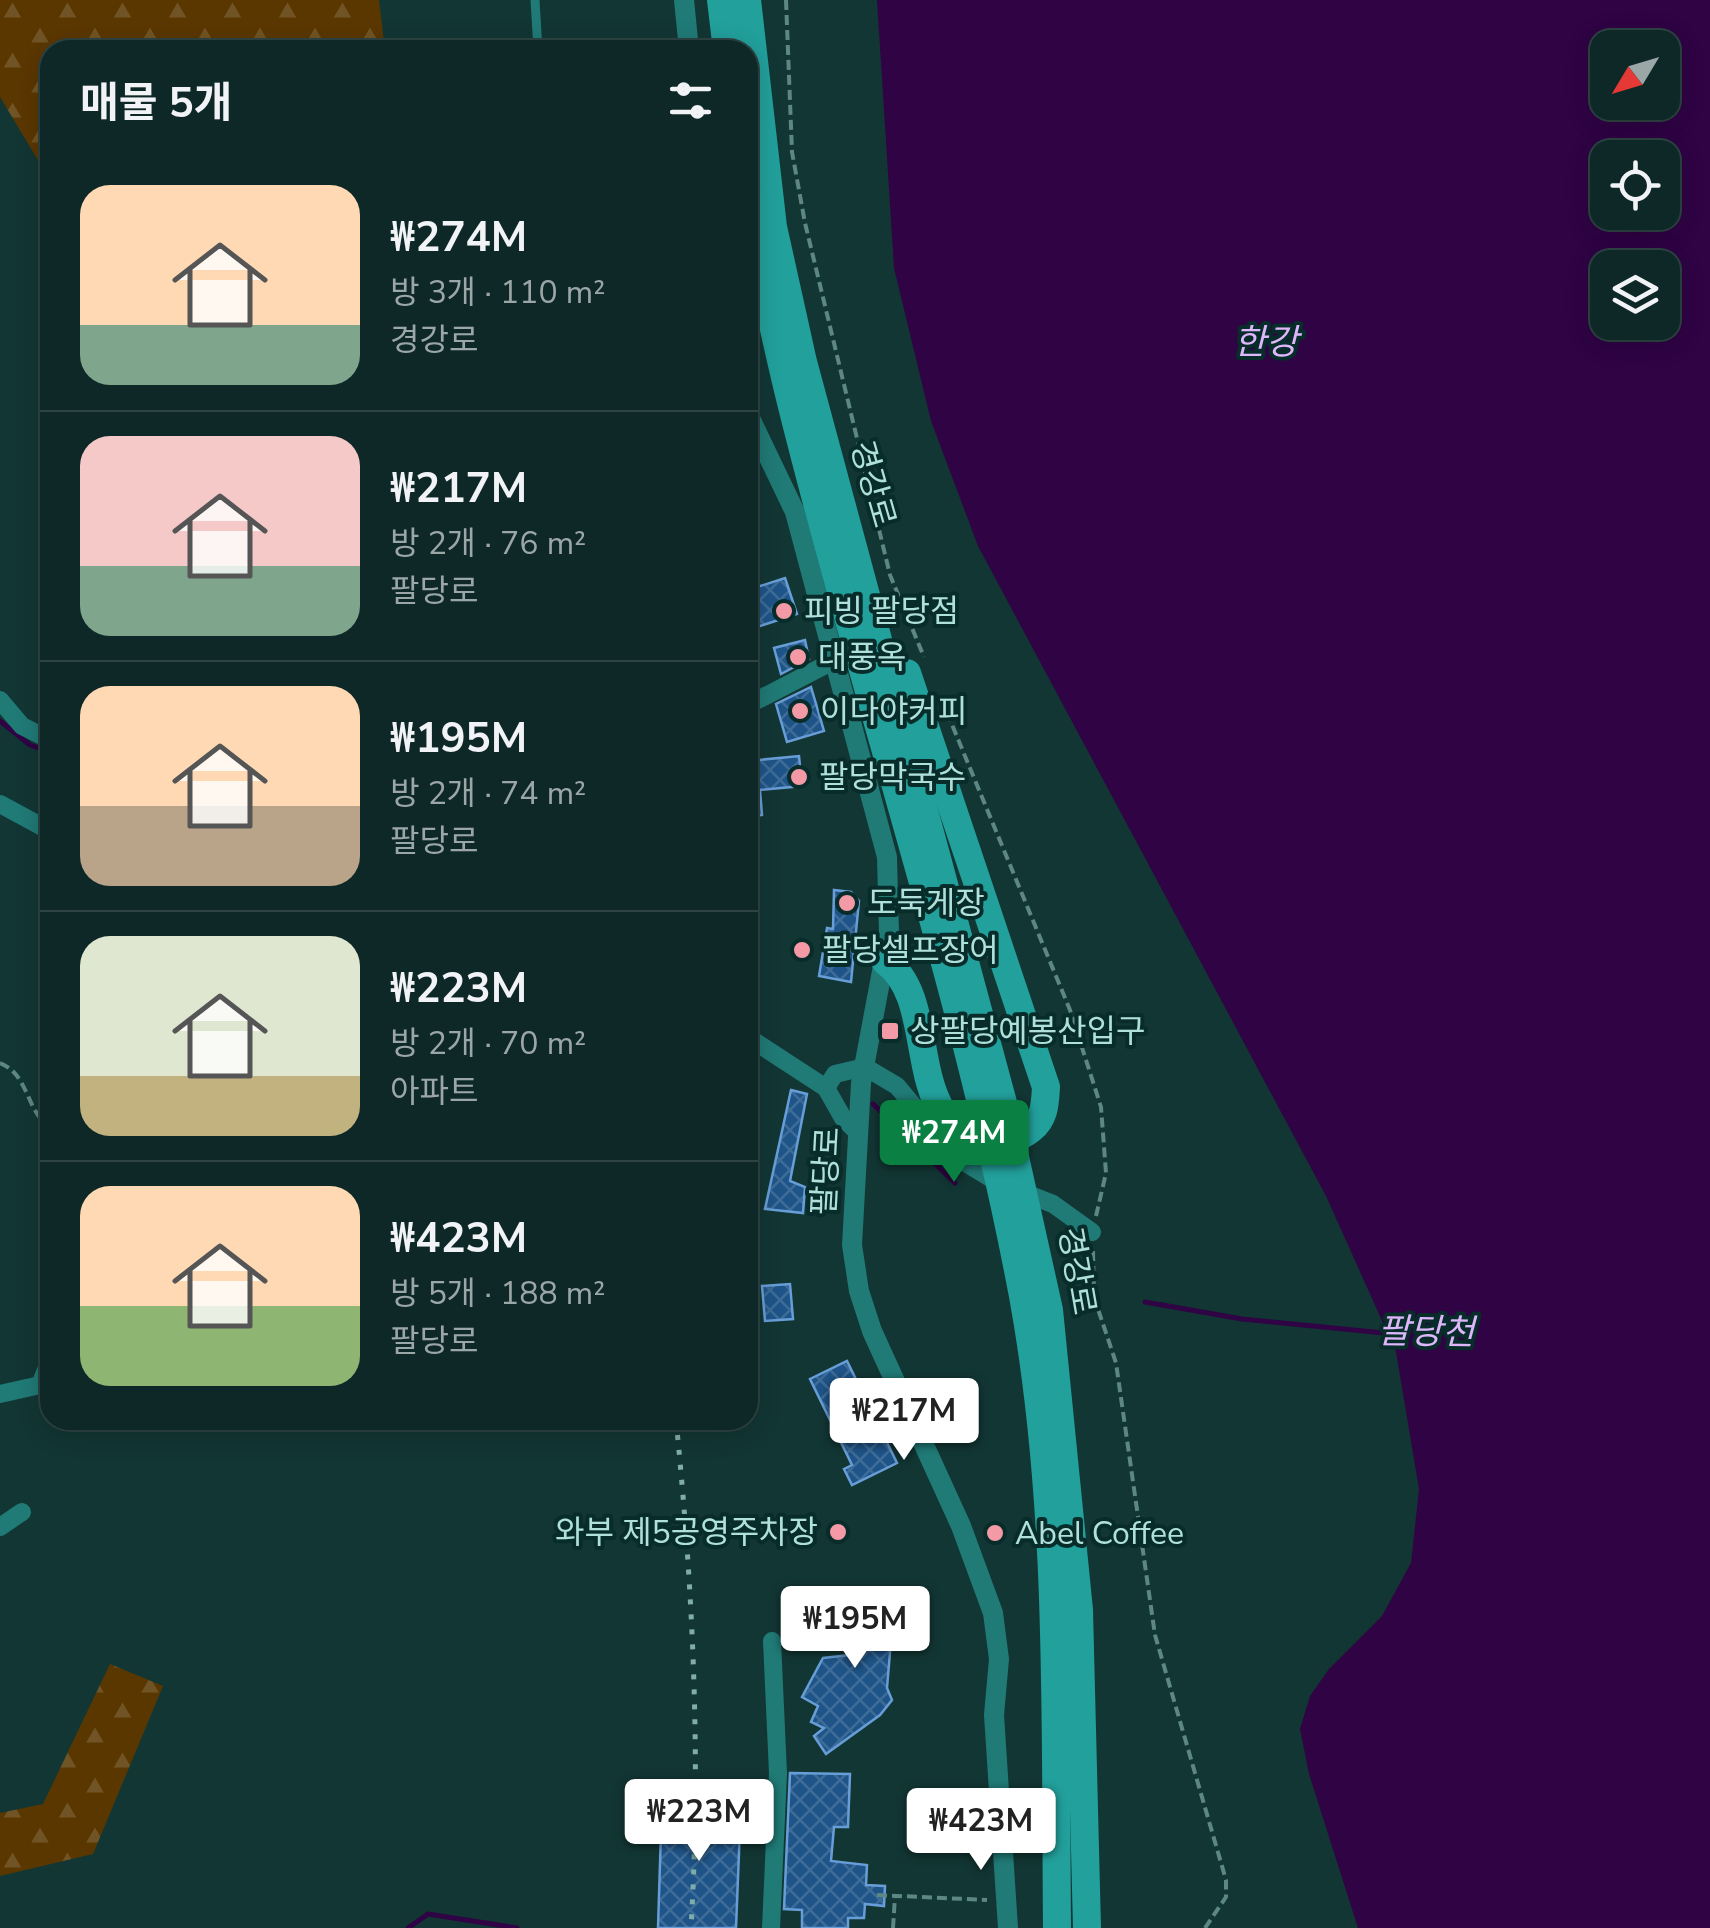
<!DOCTYPE html>
<html lang="ko">
<head>
<meta charset="utf-8">
<style>
  body { margin:0; font-family:"Nunito Sans","Noto Sans KR",sans-serif; background:#17302f; color:#f1f3f6; height:100vh; display:flex; flex-direction:column; font-size:38px; white-space:nowrap }
  * { box-sizing:border-box; margin:0 }
  p { font-size:32px; color:#9ba6a7 }
  .icon { flex:none; width:55px; height:55px; fill:none; stroke:currentColor; stroke-width:2; stroke-linecap:round; stroke-linejoin:round }
  .map { position:relative; flex:1; overflow:hidden }
  .panel { position:absolute; left:40px; top:40px; width:718px; height:1390px; display:flex; flex-direction:column; background:#0e2827; border-radius:30px; box-shadow:0 5px 25px #0003,0 0 0 2px #2e4444 }
  .panel>* { flex:none }
  .needle { width:65px; rotate:232deg }
  .buttons { position:absolute; left:1590px; top:30px; display:grid; gap:20px }
  .buttons a { display:grid; place-items:center; width:90px; height:90px; border-radius:20px; background:#0e2827; box-shadow:0 5px 25px #0003,0 0 0 2px #2e4444; font-size:50px }
  .price { position:absolute; translate:-50% -85px; padding:0 22px; border-radius:10px; background:#fff; color:#222; font-size:32px; line-height:65px; filter:drop-shadow(0 2px 5px #0008) }
  .price::after { content:''; position:absolute; left:50%; top:60px; width:30px; height:22px; margin-left:-15px; background:inherit; clip-path:polygon(0 0,100% 0,50% 100%) }
  .price.current { background:#0b8043; color:#fff }
  ul { padding:0; list-style:none }
  li { display:flex; align-items:center; gap:30px; height:250px; padding:0 40px }
  li+li { border-top:2px solid #2e4444 }
  li span { display:grid; place-items:center; flex:none; width:280px; height:200px; border-radius:30px; color:#555 }
  li>.icon { margin-inline-start:auto }
  span .icon { width:120px; height:120px; fill:#fffc; stroke-width:1 }
  li b { font-size:42px }
  h2 { display:flex; justify-content:space-between; align-items:center; height:120px; padding:0 40px; font-size:42px }
  .map>svg:first-child { display:block }
  .forest { fill:url(#forest-firs) }
  .water { fill:#2f0344; fill-rule:evenodd }
  .lines { fill:none; stroke-linecap:round; stroke-linejoin:round }
  .stream { stroke:#2f0344; stroke-width:5 }
  .building { fill:url(#building-cross-hatch); stroke:#689ed7; stroke-width:2.5 }
  .path { stroke:#5d8784; stroke-width:4; stroke-dasharray:10 5; stroke-linecap:butt }
  .service { stroke:#207a76; stroke-width:9 }
  .minor { stroke:#207a76; stroke-width:18 }
  .tertiary { stroke:#207a76; stroke-width:20 }
  .trunk { stroke:#22a09c; stroke-width:28 }
  .rail { stroke:#80ada9; stroke-width:5; stroke-dasharray:5 10; stroke-linecap:butt }
  .poi-dot { fill:#f49aa6; stroke:#072c2a; stroke-width:4 }
  .labels { text-anchor:middle; dominant-baseline:central; stroke-width:8; stroke-linejoin:round; paint-order:stroke }
  .street-label { font-size:32px; fill:#afe0dc; stroke:#072c2a }
  .poi-label { font-size:32px; fill:#afe0dc; stroke:#072c2a; text-anchor:start }
  .water-label { font-size:35px; font-style:italic; fill:#deb6fa; stroke:#072c2a }
</style>
</head>
<body>
<div class="map">
<svg width="1710" height="1928" viewBox="0 0 1710 1928">
  <defs>
    <pattern id="forest-firs" width="22" height="20" patternUnits="userSpaceOnUse" patternTransform="scale(2.5)"><rect width="22" height="20" fill="#5b3700"/><path d="M5 1l3.5 6h-7zM16 11l3.5 6h-7z" fill="#705425"/></pattern>
    <pattern id="building-cross-hatch" width="8" height="8" patternUnits="userSpaceOnUse" patternTransform="scale(2.5)"><rect width="8" height="8" fill="#1f5488"/><path d="M0 0l8 8M0 8l8-8" fill="none" stroke="#3d6c98"/></pattern>
  </defs>
  <rect width="100%" height="100%" fill="#123634"/>
  <!-- forest -->
  <g class="forest">
    <path d="M0 0H379L385 50H50V180L0 97Z"/>
    <path d="M110 1664 163 1686 93 1854 0 1876V1813L43 1804Z"/>
  </g>
  <!-- water -->
  <path class="water" d="M877 0H1710V1928H1358L1309 1774 1300 1729 1310 1696 1329 1669 1382 1616 1411 1563 1419 1489 1396 1352 1326 1196 978 546 931 421 894 268ZM1608 48H1662V102H1608ZM1608 158H1662V212H1608ZM1608 268H1662V322H1608Z"/>
  <g class="lines">
    <!-- stream -->
    <g class="stream">
      <path d="M0 721 30 745 50 752"/>
      <path d="M873 1104 955 1183"/>
      <path d="M1145 1302 1242 1319 1394 1334"/>
      <path d="M408 1928 428 1914 517 1928"/>
    </g>
  </g>
  <!-- building -->
  <g class="building">
    <path d="M785 578 797 614 748 630V590Z"/>
    <path d="M805 640 809 659 781 674 774 648Z"/>
    <path d="M811 687 824 731 787 742 776 704Z"/>
    <path d="M799 756 802 786 760 790 762 815 748 817V761Z"/>
    <path d="M834 890 851 892 859 901 851 982 819 976 827 928 833 929Z"/>
    <path d="M791 1090 807 1094 790 1181 805 1187 803 1213 765 1209Z"/>
    <path d="M790 1284 793 1319 765 1321 762 1286Z"/>
    <path d="M847 1361 897 1463 852 1485 844 1469 852 1465 810 1379Z"/>
    <path d="M850 1592 895 1593 887 1688 892 1700 880 1715 826 1754 814 1736 824 1728 811 1722 818 1706 802 1697 823 1658 859 1654 829 1639 838 1621 848 1626Z"/>
    <path d="M790 1773 850 1774 848 1827H834L831 1861 867 1865 866 1885 885 1886 884 1906 865 1904 864 1918H848V1928H802V1910L784 1909Z"/>
    <path d="M662 1800 741 1802 736 1928H658Z"/>
  </g>
  <g class="lines">
    <!-- path -->
    <g class="path">
      <path d="M786 0 792 152 805 223 890 575 924 657"/>
      <path d="M941 698 1070 1010 1101 1107 1106 1173 1096 1216"/>
      <path d="M0 1063C29 1074 26 1112 50 1127"/>
      <path d="M1093 1251 1094 1297 1116 1363 1155 1635 1226 1880V1897L1205 1928"/>
      <path d="M877 1895 987 1900"/>
      <path d="M893 1928 895 1896"/>
    </g>
    <!-- service -->
    <path class="service" d="M535 0 538 50"/>
    <!-- minor -->
    <g class="minor">
      <path d="M0 700 22 726 50 740"/>
      <path d="M748 705 837 659"/>
      <path d="M0 804 50 831"/>
      <path d="M748 1037 826 1088"/>
      <path d="M856 1131 843 1118 826 1088 835 1074 865 1067 897 1086 956 1157 997 1182 1053 1204 1092 1232"/>
      <path d="M0 1394 40 1385 50 1360"/>
      <path d="M0 1527 22 1512"/>
      <path d="M771 1928 778 1773 772 1641"/>
    </g>
    <!-- tertiary -->
    <g class="tertiary">
      <path d="M684 0 689 50"/>
      <path d="M748 414 795 512 887 857 889 934 861 1083 852 1245 859 1291 872 1331 961 1526 993 1613 999 1659 994 1715 1008 1928"/>
    </g>
    <!-- trunk -->
    <g class="trunk">
      <path d="M721 0 727 50"/>
      <path d="M747 0 773 227 803 362 1003 1103 1049 1310 1079 1610 1087 1928"/>
      <path d="M748 189C768 325 804 456 840 588 905 823 978 1057 1023 1296 1061 1504 1055 1718 1057 1928"/>
      <path d="M885 961C943 1002 899 1125 987 1139 1002 1141 1019 1139 1031 1129 1045 1118 1045 1103 1046 1087L907 673"/>
    </g>
    <!-- rail -->
    <path class="rail" d="M676 1420C693 1589 701 1758 691 1928"/>
  </g>
  <!-- markers -->
  <g class="poi-dot">
    <circle cx="784" cy="611" r="10"/>
    <circle cx="798" cy="657" r="10"/>
    <circle cx="800" cy="711" r="10"/>
    <circle cx="799" cy="777" r="10"/>
    <circle cx="847" cy="903" r="10"/>
    <circle cx="802" cy="950" r="10"/>
    <rect x="880" y="1021" width="20" height="20" rx="5"/>
    <circle cx="838" cy="1532" r="10"/>
    <circle cx="995" cy="1533" r="10"/>
  </g>
  <g class="labels">
    <!-- street labels -->
    <g class="street-label">
      <text transform="translate(873 484) rotate(74)">경강로</text>
      <text transform="translate(826 1171) rotate(-87)">팔당로</text>
      <text transform="translate(1077 1271) rotate(80)">경강로</text>
    </g>
    <!-- poi labels -->
    <g class="poi-label">
      <text x="804" y="611">피빙 팔당점</text>
      <text x="818" y="657">대풍옥</text>
      <text x="820" y="711">이다야커피</text>
      <text x="819" y="777">팔당막국수</text>
      <text x="867" y="903">도둑게장</text>
      <text x="822" y="950">팔당셀프장어</text>
      <text x="910" y="1031">상팔당예봉산입구</text>
      <text x="818" y="1532" text-anchor="end">와부 제5공영주차장</text>
      <text x="1015" y="1533">Abel Coffee</text>
    </g>
    <!-- water labels -->
    <g class="water-label">
      <text x="1266" y="342">한강</text>
      <text transform="translate(1426 1332) rotate(1)">팔당천</text>
    </g>
  </g>
</svg>
<div class="buttons">
<a><svg class="needle" viewBox="-14 -14 28 28"><path d="M0-13l5 13h-10z" fill="#e53935"/><path d="M0 13l5-13h-10z" fill="#9ba6a7"/></svg></a>
<a><svg class="icon" aria-label="locate" viewBox="0 0 24 24"><circle cx="12" cy="12" r="6"/><path d="M12 2v4M12 18v4M2 12h4M18 12h4"/></svg></a>
<a><svg class="icon" aria-label="layers" viewBox="0 0 24 24"><path d="M12 4l9 5-9 5-9-5zM3 14l9 5 9-5"/></svg></a>
</div>
<b class="price current" style="left:954px;top:1185px">₩274M</b>
<b class="price" style="left:904px;top:1463px">₩217M</b>
<b class="price" style="left:855px;top:1671px">₩195M</b>
<b class="price" style="left:699px;top:1864px">₩223M</b>
<b class="price" style="left:981px;top:1873px">₩423M</b>
<section class="panel">
<h2>매물 5개<svg class="icon" aria-label="filters" viewBox="0 0 24 24"><path d="M4 7h16M4 17h16"/><circle cx="9" cy="7" r="2"/><circle cx="15" cy="17" r="2"/></svg></h2>
<ul>
<li><span style="background:linear-gradient(#ffd9b3 70%,#7fa58c 0)"><svg class="icon" aria-label="home" viewBox="0 0 24 24"><path d="M3 11l9-7 9 7M6 9v11h12V9"/></svg></span><div><b>₩274M</b><p>방 3개 · 110 m²</p><p>경강로</p></div></li>
<li><span style="background:linear-gradient(#f6c9c9 65%,#7fa58c 0)"><svg class="icon" aria-label="home" viewBox="0 0 24 24"><path d="M3 11l9-7 9 7M6 9v11h12V9"/></svg></span><div><b>₩217M</b><p>방 2개 · 76 m²</p><p>팔당로</p></div></li>
<li><span style="background:linear-gradient(#ffd9b3 60%,#b9a48a 0)"><svg class="icon" aria-label="home" viewBox="0 0 24 24"><path d="M3 11l9-7 9 7M6 9v11h12V9"/></svg></span><div><b>₩195M</b><p>방 2개 · 74 m²</p><p>팔당로</p></div></li>
<li><span style="background:linear-gradient(#dfe7d0 70%,#c2b280 0)"><svg class="icon" aria-label="home" viewBox="0 0 24 24"><path d="M3 11l9-7 9 7M6 9v11h12V9"/></svg></span><div><b>₩223M</b><p>방 2개 · 70 m²</p><p>아파트</p></div></li>
<li><span style="background:linear-gradient(#ffd9b3 60%,#8fb573 0)"><svg class="icon" aria-label="home" viewBox="0 0 24 24"><path d="M3 11l9-7 9 7M6 9v11h12V9"/></svg></span><div><b>₩423M</b><p>방 5개 · 188 m²</p><p>팔당로</p></div></li>
</ul>
</section>
</div>
</body>
</html>
